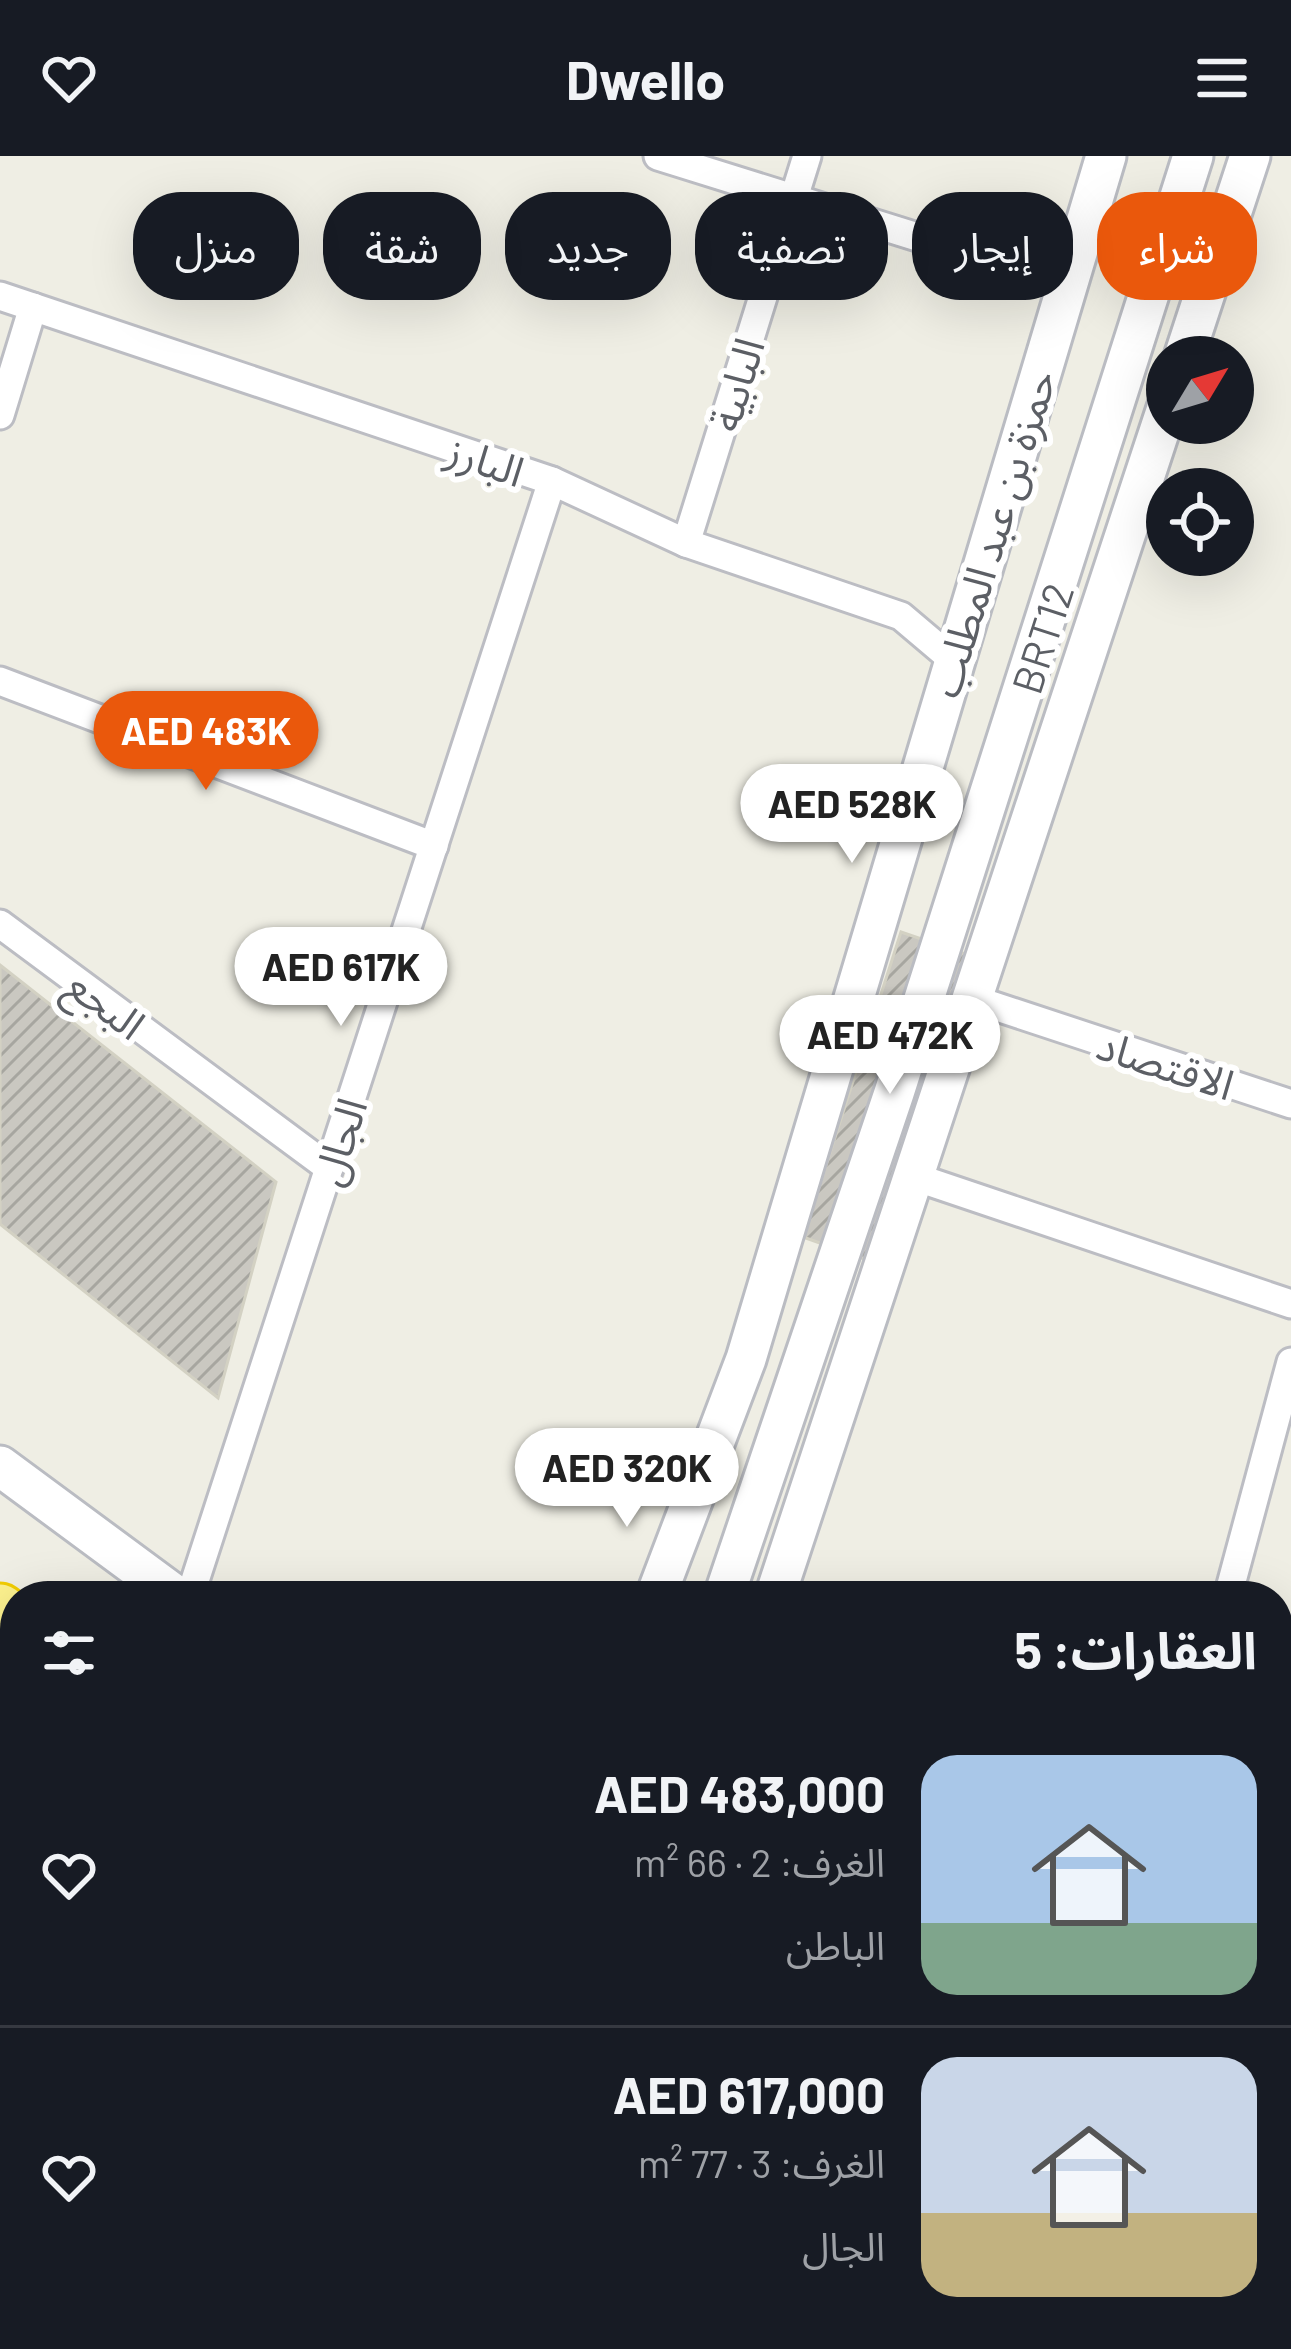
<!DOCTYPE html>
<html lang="ar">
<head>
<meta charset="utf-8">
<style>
  body { margin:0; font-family:Barlow,"Noto Sans Arabic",sans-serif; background:#20242c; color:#f1f3f6; direction:rtl; height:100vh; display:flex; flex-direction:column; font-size:45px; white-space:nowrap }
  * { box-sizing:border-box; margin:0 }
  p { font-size:39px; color:#9ea1a6 }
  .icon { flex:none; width:66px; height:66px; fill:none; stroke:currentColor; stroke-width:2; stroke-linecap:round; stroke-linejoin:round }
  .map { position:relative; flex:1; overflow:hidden; direction:ltr }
  .panel { position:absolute; left:0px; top:1425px; width:1293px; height:768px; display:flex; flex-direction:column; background:#171b24; border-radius:48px 48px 0 0; box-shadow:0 12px 48px #0002; direction:rtl }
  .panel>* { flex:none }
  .hud { position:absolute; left:36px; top:36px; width:1221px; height:108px; direction:rtl; display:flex; gap:24px }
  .needle { width:78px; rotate:52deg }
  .buttons { position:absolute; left:1146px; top:180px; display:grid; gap:24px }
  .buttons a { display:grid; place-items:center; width:108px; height:108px; border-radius:50%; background:#171b24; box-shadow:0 12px 48px #0002; font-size:60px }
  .price { position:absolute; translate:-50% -102px; padding:0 27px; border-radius:42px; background:#fff; color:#222; font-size:39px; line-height:78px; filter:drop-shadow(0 3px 6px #0008) }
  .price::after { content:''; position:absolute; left:50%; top:72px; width:36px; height:27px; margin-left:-18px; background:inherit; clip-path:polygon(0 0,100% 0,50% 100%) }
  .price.on { background:#ea580c; color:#fff }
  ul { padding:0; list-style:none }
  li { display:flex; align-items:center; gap:36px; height:300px; padding:0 36px }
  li+li { border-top:3px solid #363941 }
  li span { display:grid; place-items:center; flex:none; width:336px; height:240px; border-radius:36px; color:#555 }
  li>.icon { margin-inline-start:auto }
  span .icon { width:144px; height:144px; fill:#fffc; stroke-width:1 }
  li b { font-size:51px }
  h2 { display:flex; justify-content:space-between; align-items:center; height:144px; padding:0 36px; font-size:51px }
  .chip { padding:0 42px; border-radius:48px; background:#171b24; box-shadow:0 12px 48px #0002; font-size:42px; line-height:108px }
  .chip.on { background:#ea580c; color:#fff }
  header { display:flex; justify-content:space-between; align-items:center; height:156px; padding:0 36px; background:#171b24; font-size:54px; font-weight:700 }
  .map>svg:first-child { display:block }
  .building { fill:url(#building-hatch); stroke:#d3d1c3; stroke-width:3 }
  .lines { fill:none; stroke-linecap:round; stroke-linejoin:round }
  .lane-casing { stroke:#bcbdc3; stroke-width:20 }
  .street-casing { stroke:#bcbdc3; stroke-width:33 }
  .secondary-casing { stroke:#babcc2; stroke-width:45 }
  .highway-casing { stroke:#f1cc02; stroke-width:57 }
  .lane { stroke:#fff; stroke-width:14 }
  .street { stroke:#fff; stroke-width:27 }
  .secondary { stroke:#fff; stroke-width:39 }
  .highway { stroke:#fcf18e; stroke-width:51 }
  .labels { text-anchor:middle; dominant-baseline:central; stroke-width:12; stroke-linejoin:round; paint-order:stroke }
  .street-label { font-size:42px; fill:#5c5f65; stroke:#fff }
</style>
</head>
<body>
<header><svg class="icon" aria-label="menu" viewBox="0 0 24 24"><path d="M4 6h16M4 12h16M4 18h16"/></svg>Dwello<svg class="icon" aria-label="heart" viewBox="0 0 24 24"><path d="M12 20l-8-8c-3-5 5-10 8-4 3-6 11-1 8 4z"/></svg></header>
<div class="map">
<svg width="1291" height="2193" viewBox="0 0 1291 2193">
  <defs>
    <pattern id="building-hatch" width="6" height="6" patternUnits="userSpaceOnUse" patternTransform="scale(3)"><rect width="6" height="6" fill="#cac8c1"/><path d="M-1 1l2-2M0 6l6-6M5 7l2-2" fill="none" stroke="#a7a6a0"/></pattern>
  </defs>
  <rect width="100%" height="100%" fill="#efeee4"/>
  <!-- building -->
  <g class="building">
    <path d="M901 776 977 802 876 1107 803 1081Z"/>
    <path d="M0 809 276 1026 218 1242 0 1068Z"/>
    <path d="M1291 1578V1739L1278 1735V1621Z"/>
  </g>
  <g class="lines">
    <!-- lane casing -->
    <g class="lane-casing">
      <g id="lane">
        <path d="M1278 1795 1291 1799"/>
        <path d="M1278 1903 1291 1908"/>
      </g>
    </g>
    <!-- street casing -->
    <g class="street-casing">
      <g id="street">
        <path d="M658 0 1023 114 1074 99"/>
        <path d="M0 140 552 325 686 387 901 460 953 504"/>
        <path d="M0 259 33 151"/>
        <path d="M686 387 807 0"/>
        <path d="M0 525 434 690"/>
        <path d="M0 768 329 1012"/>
        <path d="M973 843 1291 948"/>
        <path d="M915 1021 1291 1148"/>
        <path d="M190 1440 552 325"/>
        <path d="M1228 1440 1291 1206"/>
        <path d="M1278 2038 1291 2043"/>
      </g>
    </g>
    <!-- secondary casing -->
    <g class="secondary-casing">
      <g id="secondary">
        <path d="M1184 201 1250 0"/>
        <path d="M0 1310 176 1440"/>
        <path d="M656 1440 746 1203 1106 0"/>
        <path d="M724 1440 894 937 1193 0"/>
        <path d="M775 1440 1167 252"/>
        <path d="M0 1774 15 1784"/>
        <path d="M672 2178 704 2193"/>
        <path d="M734 2178 756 2193"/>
        <path d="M398 2193 403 2178"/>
        <path d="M459 2193 465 2178"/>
        <path d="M527 2193 532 2178"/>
      </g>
    </g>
    <!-- highway casing -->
    <g class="highway-casing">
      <g id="highway">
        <path d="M0 1454 15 1465"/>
        <path d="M0 1618 15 1628"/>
        <path d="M979 2178 1013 2193"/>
        <path d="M1277 2178 1291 2184"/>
      </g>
    </g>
    <!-- lane -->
    <use href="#lane" class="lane"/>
    <!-- street -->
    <use href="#street" class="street"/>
    <!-- secondary -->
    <use href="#secondary" class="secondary"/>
    <!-- highway -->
    <use href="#highway" class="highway"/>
  </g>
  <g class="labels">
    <!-- street labels -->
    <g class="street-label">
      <text transform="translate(735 228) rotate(-73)">البابية</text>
      <text transform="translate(486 303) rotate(19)">البارز</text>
      <text transform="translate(991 377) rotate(-73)">حمزة بن عبد المطلب</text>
      <text transform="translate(1041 482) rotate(-72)">BRT12</text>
      <text transform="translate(107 847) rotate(37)">البجع</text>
      <text transform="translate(1166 907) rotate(18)">الاقتصاد</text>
      <text transform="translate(338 985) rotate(-72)">الجال</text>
    </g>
  </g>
</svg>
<div class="buttons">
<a><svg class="needle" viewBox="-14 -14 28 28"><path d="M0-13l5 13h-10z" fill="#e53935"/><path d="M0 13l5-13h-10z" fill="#9ea1a6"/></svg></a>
<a><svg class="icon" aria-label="locate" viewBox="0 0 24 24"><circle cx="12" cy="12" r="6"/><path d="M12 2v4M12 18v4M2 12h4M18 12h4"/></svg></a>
</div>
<b class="price on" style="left:206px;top:637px">AED 483K</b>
<b class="price" style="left:852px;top:710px">AED 528K</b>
<b class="price" style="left:341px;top:873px">AED 617K</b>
<b class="price" style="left:890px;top:941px">AED 472K</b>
<b class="price" style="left:627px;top:1374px">AED 320K</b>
<div class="hud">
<a class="chip on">شراء</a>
<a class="chip">إيجار</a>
<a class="chip">تصفية</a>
<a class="chip">جديد</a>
<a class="chip">شقة</a>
<a class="chip">منزل</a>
</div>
<section class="panel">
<h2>العقارات: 5<svg class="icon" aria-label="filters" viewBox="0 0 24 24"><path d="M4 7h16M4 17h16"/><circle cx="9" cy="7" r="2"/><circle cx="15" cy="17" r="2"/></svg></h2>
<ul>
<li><span style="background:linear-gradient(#a9c7e8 70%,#7fa58c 0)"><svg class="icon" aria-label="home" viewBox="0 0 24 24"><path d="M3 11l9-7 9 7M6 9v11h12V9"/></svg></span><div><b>AED 483,000</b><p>الغرف: 2 · 66 m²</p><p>الباطن</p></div><svg class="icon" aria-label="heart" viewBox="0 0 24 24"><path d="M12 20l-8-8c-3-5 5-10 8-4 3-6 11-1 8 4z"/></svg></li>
<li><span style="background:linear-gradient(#c9d6e8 65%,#c2b280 0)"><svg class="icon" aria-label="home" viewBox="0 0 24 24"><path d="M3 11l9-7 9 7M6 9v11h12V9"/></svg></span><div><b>AED 617,000</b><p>الغرف: 3 · 77 m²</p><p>الجال</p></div><svg class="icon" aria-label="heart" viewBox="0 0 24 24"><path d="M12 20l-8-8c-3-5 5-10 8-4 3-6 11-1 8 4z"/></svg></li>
</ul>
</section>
</div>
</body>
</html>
